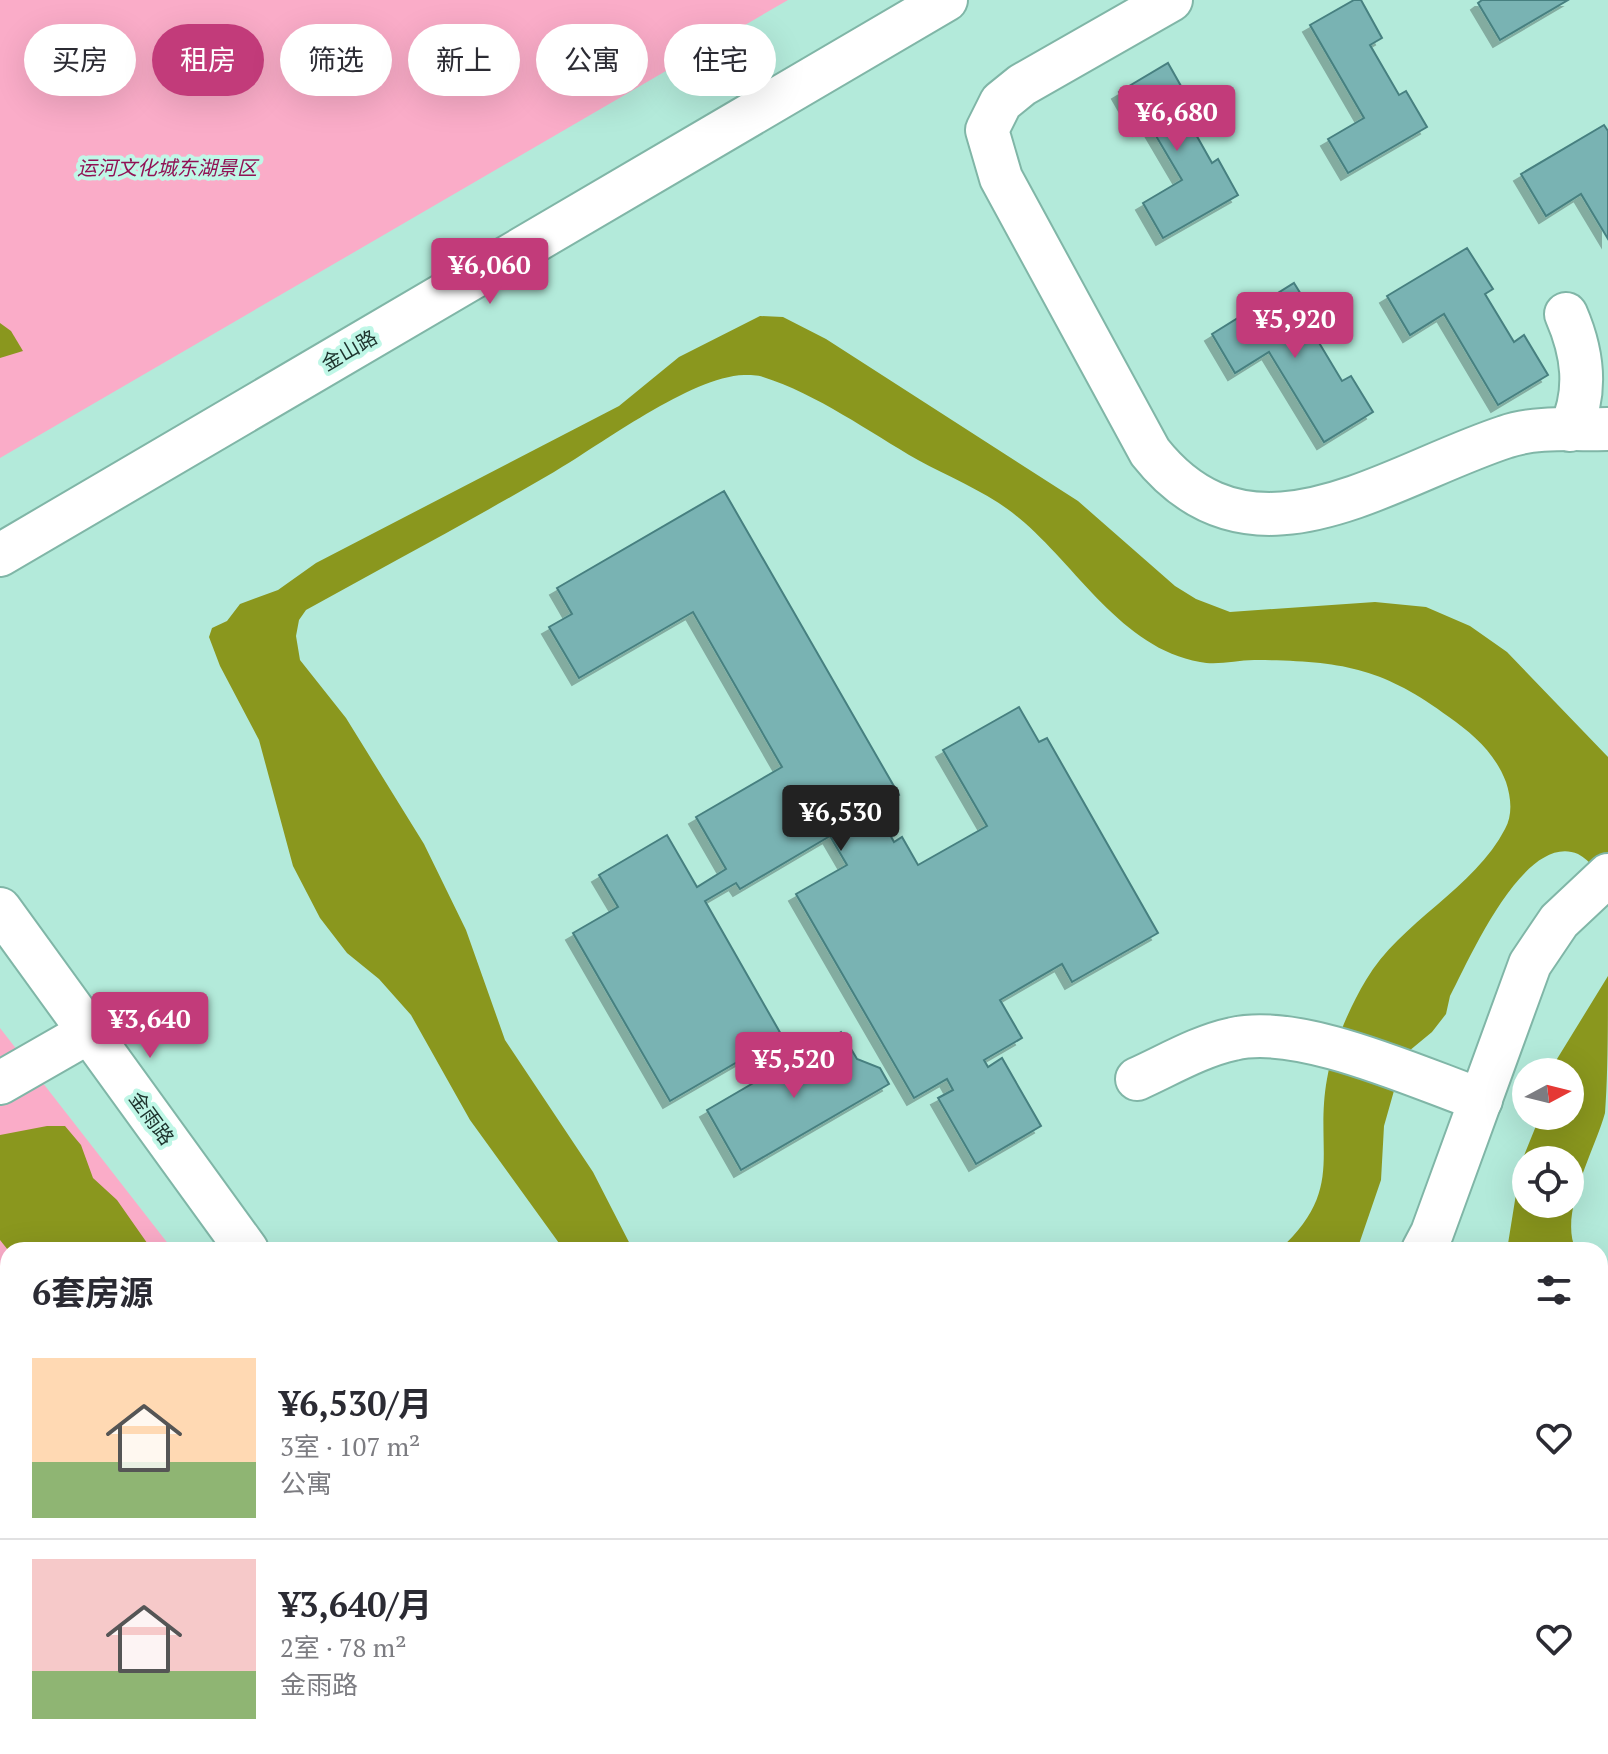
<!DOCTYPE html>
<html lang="zh">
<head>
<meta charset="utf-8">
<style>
  body { margin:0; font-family:"PT Serif","Noto Sans SC",serif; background:#f7f7f7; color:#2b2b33; height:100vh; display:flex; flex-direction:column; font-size:30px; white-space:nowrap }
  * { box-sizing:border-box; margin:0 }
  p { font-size:26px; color:#7c7c81 }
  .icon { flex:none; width:44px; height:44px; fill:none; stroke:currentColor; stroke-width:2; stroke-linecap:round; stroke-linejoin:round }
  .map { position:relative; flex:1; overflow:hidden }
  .side { position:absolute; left:0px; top:1242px; width:1608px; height:512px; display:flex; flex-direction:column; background:#fff; border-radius:24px 24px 0 0; box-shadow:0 8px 32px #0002 }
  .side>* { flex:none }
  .top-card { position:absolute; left:24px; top:24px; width:800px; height:72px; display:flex; gap:16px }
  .needle { width:52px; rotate:83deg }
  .tools { position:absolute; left:1512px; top:1058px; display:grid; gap:16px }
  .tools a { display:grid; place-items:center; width:72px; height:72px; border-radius:50%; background:#fff; box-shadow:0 8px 32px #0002; font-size:40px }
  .price { position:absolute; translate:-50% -68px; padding:0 18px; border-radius:8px; background:#c23b7a; color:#fff; font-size:26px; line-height:52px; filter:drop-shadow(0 2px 4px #0008) }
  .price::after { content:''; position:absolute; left:50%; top:48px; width:24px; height:18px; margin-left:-12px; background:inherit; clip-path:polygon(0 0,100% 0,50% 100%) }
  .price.current { background:#222; color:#fff }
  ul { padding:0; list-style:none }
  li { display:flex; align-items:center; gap:24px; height:200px; padding:0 32px }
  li+li { border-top:2px solid #e1e1e2 }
  li span { display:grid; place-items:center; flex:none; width:224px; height:160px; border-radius:0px; color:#555 }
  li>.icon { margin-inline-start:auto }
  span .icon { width:96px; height:96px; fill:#fffc; stroke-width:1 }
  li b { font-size:34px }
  h2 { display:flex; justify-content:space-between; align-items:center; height:96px; padding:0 32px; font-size:34px }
  .chip { padding:0 28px; border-radius:36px; background:#fff; box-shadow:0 8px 32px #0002; font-size:28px; line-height:72px }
  .chip.current { background:#c23b7a; color:#fff }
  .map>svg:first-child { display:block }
  .green { fill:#faacc8 }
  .water { fill:#8a971e; fill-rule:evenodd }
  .building { fill:#79b3b3; stroke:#478080; stroke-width:2; filter:url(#shadow) }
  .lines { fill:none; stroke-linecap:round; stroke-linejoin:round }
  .minor-casing { stroke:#80b6a7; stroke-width:46 }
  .minor { stroke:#fff; stroke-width:42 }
  .labels { text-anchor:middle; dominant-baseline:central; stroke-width:8; stroke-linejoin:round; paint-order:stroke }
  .park-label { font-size:20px; font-style:italic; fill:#911154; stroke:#c0f7e7 }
  .street-label { font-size:20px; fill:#1d332d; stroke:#c0f7e7 }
</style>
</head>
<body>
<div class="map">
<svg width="1608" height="1754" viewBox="0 0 1608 1754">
  <defs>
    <filter id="shadow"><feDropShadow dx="-7" dy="7" stdDeviation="0" flood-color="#0004"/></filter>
  </defs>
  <rect width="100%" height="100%" fill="#b3eada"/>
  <!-- green -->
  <g class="green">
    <path d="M0 0H788L0 458Z"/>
    <path d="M0 1028 173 1250H8V1746H506L511 1754H0Z"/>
  </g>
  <!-- water -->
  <g class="water">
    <path d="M760 316 783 317 826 339 1078 501 1175 586 1196 599 1230 612 1375 602 1426 607 1470 626 1507 652 1608 757V885C1600 875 1590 860 1578 854 1524 831 1469 960 1450 996L1446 1014 1432 1032 1409 1051 1401 1066 1384 1126 1381 1180 1357 1250H1279C1346 1189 1314 1152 1327 1079 1333 1046 1349 1008 1366 980 1400 922 1475 888 1505 829 1513 815 1511 797 1506 782 1495 753 1473 734 1449 717 1382 667 1340 661 1258 660 1239 659 1219 666 1200 662 1121 648 1077 566 1019 518 991 494 951 478 918 460 869 432 817 394 763 377 758 375 749 375 744 375 690 377 602 444 554 472 472 520 389 564 306 610L299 620 296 636 300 660 346 718 424 844 466 930 505 1040 593 1172 633 1250H564L470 1120 411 1015 379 979 347 953 320 918 293 866 259 740 220 666 209 637 212 628 227 621 240 604 278 590 316 563 619 406 679 357Z"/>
    <path d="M0 323 11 331 23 351 0 358Z"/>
    <path d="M1608 976C1608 1017 1608 1075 1605 1113 1595 1150 1558 1214 1576 1250H1507L1521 1163 1540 1116H1570V1072H1553L1557 1059ZM1526 1160H1570V1204H1526Z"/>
    <path d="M47 1126H65L81 1145 93 1178 117 1200 152 1250H8L0 1240V1135Z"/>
    <path d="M1600 1278 1608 1279V1754H1145V1746H1600Z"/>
    <path d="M8 1370V1738L0 1737V1376Z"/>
    <path d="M258 1746H403L392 1754 222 1753Z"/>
  </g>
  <!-- building -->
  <g class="building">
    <path d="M1354 0H1361L1382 38 1370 45 1399 95 1406 91 1427 127 1348 173 1328 139 1364 118 1310 25Z"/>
    <path d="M1482 0H1568L1500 40 1478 3Z"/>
    <path d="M1168 63 1190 102 1181 108 1212 163 1218 159 1238 195 1163 238 1143 203 1182 180 1149 124 1140 129 1119 92Z"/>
    <path d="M1604 125 1608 131V239L1581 194 1546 216 1521 174Z"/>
    <path d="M1467 248 1493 289 1485 294 1514 342 1524 335 1548 375 1498 405 1444 314 1410 335 1387 296Z"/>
    <path d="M1294 283 1320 325 1312 331 1342 381 1351 376 1373 412 1324 442 1269 352 1235 373 1212 334Z"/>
    <path d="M724 491 899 795 876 809 894 842 902 837 918 865 987 826 943 750 1019 707 1039 742 1047 738 1158 933 1072 982 1062 964 1000 1000 1022 1038 984 1060 988 1067 1002 1058 1041 1126 976 1164 938 1098 953 1090 947 1079 914 1098 796 894 847 865 830 836 740 889 736 883 705 901 782 1036 670 1101 573 933 618 907 599 875 667 835 697 887 726 869 696 817 782 767 693 612 579 678 549 627 572 614 557 588Z"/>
    <path d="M841 1032 857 1059 880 1068 889 1084 741 1170 707 1110Z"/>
  </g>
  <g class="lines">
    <!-- minor casing -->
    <g class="minor-casing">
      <g id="minor">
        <path d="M1171 0 1022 85 1001 102 987 130 1001 178 1150 452C1251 580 1386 476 1505 437 1536 426 1576 430 1608 429"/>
        <path d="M1566 314C1583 353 1588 391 1570 430"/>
        <path d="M0 555 946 0"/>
        <path d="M0 909 247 1250"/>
        <path d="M1137 1079C1168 1065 1200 1046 1233 1039 1299 1023 1416 1077 1481 1100"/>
        <path d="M0 1083 89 1032"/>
        <path d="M1423 1250 1432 1233 1530 964 1559 921 1608 875"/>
        <path d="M576 1746 581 1754"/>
        <path d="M1008 1746 1009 1754"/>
      </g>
    </g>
    <!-- minor -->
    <use href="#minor" class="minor"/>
  </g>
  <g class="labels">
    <!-- park labels -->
    <g class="park-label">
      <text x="167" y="167">运河文化城东湖景区</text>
    </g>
    <!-- street labels -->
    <g class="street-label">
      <text transform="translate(349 350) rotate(-30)">金山路</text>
      <text transform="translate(152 1118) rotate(54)">金雨路</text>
    </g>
  </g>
</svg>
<div class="tools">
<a><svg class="needle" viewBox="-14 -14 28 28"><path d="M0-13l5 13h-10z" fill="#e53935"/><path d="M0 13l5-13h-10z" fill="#7c7c81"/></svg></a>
<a><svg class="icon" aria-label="locate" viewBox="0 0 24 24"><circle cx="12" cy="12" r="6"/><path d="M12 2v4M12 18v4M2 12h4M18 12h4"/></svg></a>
</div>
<b class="price" style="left:1177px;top:153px">¥6,680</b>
<b class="price" style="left:490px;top:306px">¥6,060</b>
<b class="price" style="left:1295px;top:360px">¥5,920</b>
<b class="price current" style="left:841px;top:853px">¥6,530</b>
<b class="price" style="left:150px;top:1060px">¥3,640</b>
<b class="price" style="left:794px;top:1100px">¥5,520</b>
<div class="top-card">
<a class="chip">买房</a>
<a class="chip current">租房</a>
<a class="chip">筛选</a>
<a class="chip">新上</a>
<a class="chip">公寓</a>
<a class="chip">住宅</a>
</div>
<section class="side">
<h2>6套房源<svg class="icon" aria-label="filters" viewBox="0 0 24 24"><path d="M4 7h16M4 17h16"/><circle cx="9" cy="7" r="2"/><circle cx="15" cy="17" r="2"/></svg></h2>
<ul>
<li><span style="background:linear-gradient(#ffd9b3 65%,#8fb573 0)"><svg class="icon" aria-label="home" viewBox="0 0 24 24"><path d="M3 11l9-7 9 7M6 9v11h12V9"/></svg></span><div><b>¥6,530/月</b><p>3室 · 107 m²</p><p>公寓</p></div><svg class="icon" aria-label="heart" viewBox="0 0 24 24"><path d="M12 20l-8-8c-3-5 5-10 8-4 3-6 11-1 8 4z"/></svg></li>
<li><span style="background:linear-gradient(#f6c9c9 70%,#8fb573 0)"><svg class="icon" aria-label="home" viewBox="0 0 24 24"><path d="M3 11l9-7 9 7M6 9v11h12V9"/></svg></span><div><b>¥3,640/月</b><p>2室 · 78 m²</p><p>金雨路</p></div><svg class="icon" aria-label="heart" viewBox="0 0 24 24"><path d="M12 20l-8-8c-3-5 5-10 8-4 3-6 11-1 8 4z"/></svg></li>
</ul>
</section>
</div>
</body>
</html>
